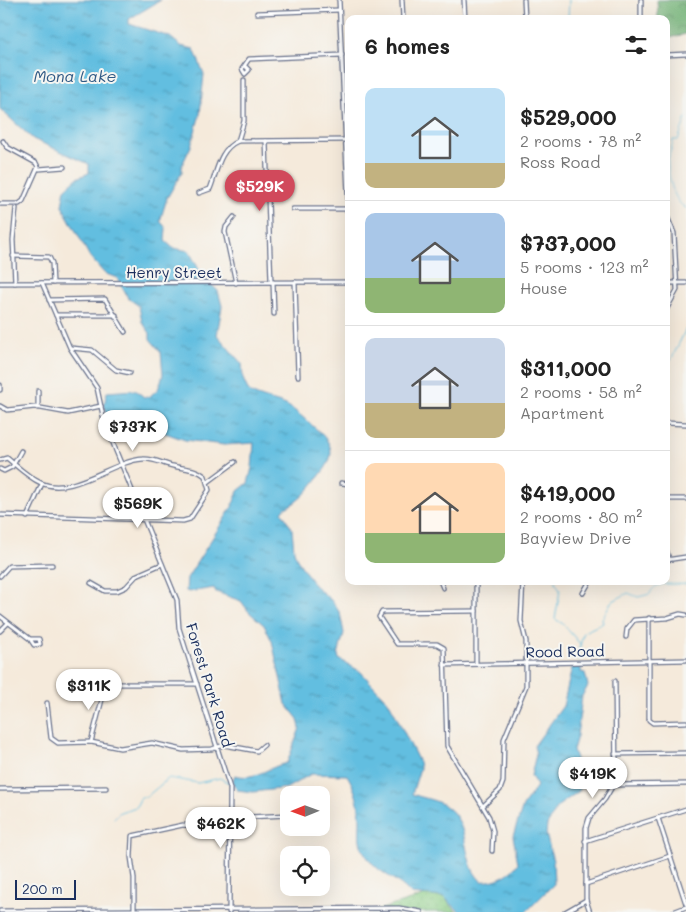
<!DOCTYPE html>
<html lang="en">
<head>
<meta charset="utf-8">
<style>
  body { margin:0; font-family:Mali,sans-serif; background:#f6f6f6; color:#222; height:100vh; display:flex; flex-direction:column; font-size:19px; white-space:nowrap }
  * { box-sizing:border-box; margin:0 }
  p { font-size:16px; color:#767676 }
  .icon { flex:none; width:28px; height:28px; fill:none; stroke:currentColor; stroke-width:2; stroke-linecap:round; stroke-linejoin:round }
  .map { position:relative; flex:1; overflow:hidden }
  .sheet { position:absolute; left:345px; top:15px; width:325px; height:570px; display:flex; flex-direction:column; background:#fff; border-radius:10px; box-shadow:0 5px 20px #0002 }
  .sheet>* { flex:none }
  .needle { width:32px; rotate:269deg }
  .controls { position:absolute; left:280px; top:786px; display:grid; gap:10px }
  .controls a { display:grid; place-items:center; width:50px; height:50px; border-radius:10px; background:#fff; box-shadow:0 5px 20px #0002; font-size:25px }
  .scale { position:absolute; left:15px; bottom:12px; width:61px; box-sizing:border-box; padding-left:5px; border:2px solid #1b2f5e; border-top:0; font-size:14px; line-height:18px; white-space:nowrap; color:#1b2f5e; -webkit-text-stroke:4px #f6f6f2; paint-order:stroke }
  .price { position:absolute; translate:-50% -42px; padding:0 11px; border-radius:18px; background:#fff; color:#222; font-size:16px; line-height:32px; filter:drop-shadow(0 1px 2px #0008) }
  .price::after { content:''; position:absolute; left:50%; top:30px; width:15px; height:11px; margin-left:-8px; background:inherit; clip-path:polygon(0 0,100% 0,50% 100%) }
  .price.selected { background:#d1495b; color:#fff }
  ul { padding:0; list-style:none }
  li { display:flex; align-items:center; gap:15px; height:125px; padding:0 20px }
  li+li { border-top:1px solid #e0e0e0 }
  li span { display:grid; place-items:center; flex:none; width:140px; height:100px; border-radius:10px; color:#555 }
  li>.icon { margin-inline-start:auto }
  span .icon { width:60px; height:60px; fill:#fffc; stroke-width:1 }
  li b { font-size:21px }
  h2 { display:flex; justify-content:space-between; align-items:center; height:60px; padding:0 20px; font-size:21px }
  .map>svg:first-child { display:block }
  .grass { fill:url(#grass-dots); stroke:#547e72 }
  .forest { fill:url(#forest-crowns); stroke:#467069 }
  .water { fill:url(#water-ripples); stroke:#3e769f }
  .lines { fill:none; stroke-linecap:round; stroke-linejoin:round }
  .stream { stroke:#62bee0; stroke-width:1 }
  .minor-casing { stroke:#67708a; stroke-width:5.5 }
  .minor { stroke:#fff; stroke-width:3 }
  .labels { text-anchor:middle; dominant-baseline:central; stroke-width:4; stroke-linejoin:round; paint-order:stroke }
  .street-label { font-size:15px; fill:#1b2f5e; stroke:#f6f6f2 }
  .water-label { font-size:16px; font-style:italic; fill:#305a85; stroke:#f6f6f2 }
</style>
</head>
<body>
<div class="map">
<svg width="686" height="912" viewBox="0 0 686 912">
  <defs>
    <pattern id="grass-dots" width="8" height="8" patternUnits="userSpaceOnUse" patternTransform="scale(1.25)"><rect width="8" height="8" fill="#8cce87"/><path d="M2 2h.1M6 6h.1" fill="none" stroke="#78b177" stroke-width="1.8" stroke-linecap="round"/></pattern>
    <pattern id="forest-crowns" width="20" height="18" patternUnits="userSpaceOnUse" patternTransform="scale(1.25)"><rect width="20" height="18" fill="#71b174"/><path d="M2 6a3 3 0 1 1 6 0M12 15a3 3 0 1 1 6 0" fill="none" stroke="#5c9062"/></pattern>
    <pattern id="water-ripples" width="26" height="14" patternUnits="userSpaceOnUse" patternTransform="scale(1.25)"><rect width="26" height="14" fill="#62bee0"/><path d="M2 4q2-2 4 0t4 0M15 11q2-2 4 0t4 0" fill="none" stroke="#509bb9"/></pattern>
  </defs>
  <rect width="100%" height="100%" fill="#f6f6f2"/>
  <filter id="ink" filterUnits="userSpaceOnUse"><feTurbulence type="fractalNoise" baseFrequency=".02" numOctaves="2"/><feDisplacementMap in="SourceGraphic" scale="10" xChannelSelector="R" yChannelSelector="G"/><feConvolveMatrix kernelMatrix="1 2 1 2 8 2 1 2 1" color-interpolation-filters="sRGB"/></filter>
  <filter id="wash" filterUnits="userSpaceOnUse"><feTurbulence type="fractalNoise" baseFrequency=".0096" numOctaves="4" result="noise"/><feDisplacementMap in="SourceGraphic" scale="20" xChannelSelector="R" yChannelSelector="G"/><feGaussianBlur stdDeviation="1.12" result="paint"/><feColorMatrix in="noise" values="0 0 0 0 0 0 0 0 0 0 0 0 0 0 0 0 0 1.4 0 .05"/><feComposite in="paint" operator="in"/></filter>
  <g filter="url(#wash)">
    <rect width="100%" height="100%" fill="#f5eadb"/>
    <!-- grass -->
    <path class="grass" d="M426 895 444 897 457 912H372Z"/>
    <!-- forest -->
    <path class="forest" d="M657 0H686V34L666 39V19H658Z"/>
    <!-- water -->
    <path class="water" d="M0 0H161L129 19V24L170 37 181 46 194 49 204 74 200 114 191 146 182 165V172L167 198 160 221 166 228 165 241 173 248 189 251 203 277 218 291 222 306 217 335 242 364 243 379 249 392C261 399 274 400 286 405 294 409 300 415 307 421 328 439 341 449 321 474 310 488 301 501 285 508L282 512 292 529 294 551 298 561 314 585 331 600 340 613 344 633 338 655 339 659 361 672 390 704 419 762 420 768 412 794C422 798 433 799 442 804 473 820 459 860 481 881 494 883 512 874 518 863L513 836 523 806 537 786 531 776 536 754 534 746 563 706 572 668 581 666V672L585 673 588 686 582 696 577 736 573 750 580 770 581 786 579 791 558 806 547 825 546 834 553 861 554 884 526 912H460L444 897 411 894C396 876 375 874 363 850 358 841 360 830 360 820 360 805 355 788 347 775L311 774 287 788 253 792 237 790 232 782 235 775C255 781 268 767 287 763L300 728 298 719 286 704 272 641 264 625 249 612 241 601 216 592 214 588 189 592 186 591 187 578 232 507 238 491 248 483 252 468 254 443 224 445 185 440 126 419 121 421 107 415 104 405 107 392 135 390 144 397H149L158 389 161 382 163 374 161 352 150 339V333L142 322 139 306 128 298 117 278 104 273 90 257 62 206 65 189 77 178 89 173V164L33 139 0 109Z"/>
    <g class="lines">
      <!-- stream -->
      <g class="stream">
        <path d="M568 19 569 0"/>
        <path d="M686 118 678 140H673C672 149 667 158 668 167 669 178 674 203 686 208"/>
        <path d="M666 364 672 358 686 329"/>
        <path d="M555 581 560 590 555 619 563 624 581 645"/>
        <path d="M579 660 577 655 584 632 603 623 602 619 611 602 628 593 638 597 650 594C655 579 675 586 686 584"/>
        <path d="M114 818 120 812 136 807 141 797H146L169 778 198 783 220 778 227 782H232"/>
      </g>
    </g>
  </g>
  <g filter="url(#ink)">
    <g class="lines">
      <!-- minor casing -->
      <g class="minor-casing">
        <g id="minor">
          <path d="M339 0 349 217"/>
          <path d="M402 0 403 19"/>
          <path d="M464 0 465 19"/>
          <path d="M524 0 525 19"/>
          <path d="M641 0V19"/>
          <path d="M257 13 339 10"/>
          <path d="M666 55 686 54"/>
          <path d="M245 66 249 70 245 74 242 69 249 59 342 55"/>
          <path d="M238 141 346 140"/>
          <path d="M266 141 271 282"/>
          <path d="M39 169 64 167"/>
          <path d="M199 193 210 189C217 172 219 149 238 141L244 121V80"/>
          <path d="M0 204H19L23 201 38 167 36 163 7 147 3 141"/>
          <path d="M293 209H348"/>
          <path d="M666 214 674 233 677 290 666 310"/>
          <path d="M234 217 226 227 225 232 236 283"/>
          <path d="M13 256 49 257 52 263 53 283"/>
          <path d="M273 282 274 314"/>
          <path d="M295 282 298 376"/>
          <path d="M0 283 349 282"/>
          <path d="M15 283 13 240 16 208"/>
          <path d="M42 283 70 348 97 388 103 416 116 451 177 600 179 628 230 788 229 912"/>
          <path d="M666 283H686"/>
          <path d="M49 300 105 299 125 332"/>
          <path d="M56 315H116"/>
          <path d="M71 348 92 350 116 370 130 373"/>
          <path d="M0 385V390"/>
          <path d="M0 406 7 410 35 407 68 413 101 406"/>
          <path d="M38 408V391"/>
          <path d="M666 423 686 424"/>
          <path d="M0 460 7 458C18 467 28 477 41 483 72 497 112 461 143 459 154 458 163 464 173 466 184 469 196 468 205 476L209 490 190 519 183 521 0 515"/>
          <path d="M0 469 4 471 12 467 21 451"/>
          <path d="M208 482 235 462"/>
          <path d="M341 483 349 484"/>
          <path d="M666 499H686"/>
          <path d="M27 517 42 484"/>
          <path d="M666 549 669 559"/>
          <path d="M666 560 686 557"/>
          <path d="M0 576 9 566 52 565"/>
          <path d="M440 581 443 588"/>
          <path d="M91 583 105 591H117L126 587 137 575 162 564"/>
          <path d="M583 593 590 581"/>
          <path d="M476 611 382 612 379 617 397 644H437L444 648 447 746 489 817 493 831 492 851"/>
          <path d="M0 616 30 639 34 645 40 644 39 639H30"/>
          <path d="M649 618V720L653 723 686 722"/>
          <path d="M0 631 8 623"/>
          <path d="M626 637 627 629 634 620 667 618 680 614 686 615"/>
          <path d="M476 664V581"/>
          <path d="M444 665 686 660"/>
          <path d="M90 672 96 684 105 688 113 684H197"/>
          <path d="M47 703 51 738 58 743 91 742 120 748 152 743 183 750 212 749 224 745 257 751 264 745"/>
          <path d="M91 742 105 688"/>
          <path d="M615 754 686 753"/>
          <path d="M614 785 686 784"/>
          <path d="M0 789 106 788"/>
          <path d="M483 806 500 790 503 782 504 739 526 686V641L521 621 523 581"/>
          <path d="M230 818 289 815"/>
          <path d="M658 818 686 904"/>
          <path d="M585 841 686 809"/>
          <path d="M586 884 670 856"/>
          <path d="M0 911 399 908 421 912"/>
          <path d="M134 911V878L131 857 132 836 183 825 193 826"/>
          <path d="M565 912 586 900"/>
          <path d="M590 912 586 900V828L589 818 605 799 616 780 615 681"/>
          <path d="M673 912 686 907"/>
        </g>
      </g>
      <!-- minor -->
      <use href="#minor" class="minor"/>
    </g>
  </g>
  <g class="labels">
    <!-- street labels -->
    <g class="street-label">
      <text x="174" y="272">Henry Street</text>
      <text transform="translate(565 651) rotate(-1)">Rood Road</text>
      <text transform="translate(210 685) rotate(73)">Forest Park Road</text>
    </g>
    <!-- water labels -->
    <g class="water-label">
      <text x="75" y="75">Mona Lake</text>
    </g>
  </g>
</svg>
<div class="controls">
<a><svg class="needle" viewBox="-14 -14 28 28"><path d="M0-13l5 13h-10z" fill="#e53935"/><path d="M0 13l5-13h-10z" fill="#767676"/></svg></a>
<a><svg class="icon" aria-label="locate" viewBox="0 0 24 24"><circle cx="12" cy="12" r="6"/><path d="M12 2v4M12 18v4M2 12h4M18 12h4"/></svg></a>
</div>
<div class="scale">200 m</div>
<b class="price selected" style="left:260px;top:212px">$529K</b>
<b class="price" style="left:133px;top:452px">$737K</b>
<b class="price" style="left:138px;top:529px">$569K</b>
<b class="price" style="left:89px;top:711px">$311K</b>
<b class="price" style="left:593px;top:799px">$419K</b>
<b class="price" style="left:221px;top:849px">$462K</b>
<section class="sheet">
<h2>6 homes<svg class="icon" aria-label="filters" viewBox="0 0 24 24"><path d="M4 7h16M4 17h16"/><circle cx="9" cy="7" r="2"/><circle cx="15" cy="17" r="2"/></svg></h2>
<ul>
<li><span style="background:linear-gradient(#bfe0f5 75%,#c2b280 0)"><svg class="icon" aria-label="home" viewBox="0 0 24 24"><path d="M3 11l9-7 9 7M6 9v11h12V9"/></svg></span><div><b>$529,000</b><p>2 rooms · 78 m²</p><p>Ross Road</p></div></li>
<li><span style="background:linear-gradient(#a9c7e8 65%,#8fb573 0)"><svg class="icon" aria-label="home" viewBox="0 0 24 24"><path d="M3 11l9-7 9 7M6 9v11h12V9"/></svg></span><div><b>$737,000</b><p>5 rooms · 123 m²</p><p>House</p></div></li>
<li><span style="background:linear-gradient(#c9d6e8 65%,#c2b280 0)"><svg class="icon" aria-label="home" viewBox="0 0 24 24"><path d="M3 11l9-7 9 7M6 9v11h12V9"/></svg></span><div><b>$311,000</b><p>2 rooms · 58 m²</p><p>Apartment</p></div></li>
<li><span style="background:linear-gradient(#ffd9b3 70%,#8fb573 0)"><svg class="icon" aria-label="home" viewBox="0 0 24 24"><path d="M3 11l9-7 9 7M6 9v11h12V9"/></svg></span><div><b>$419,000</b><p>2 rooms · 80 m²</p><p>Bayview Drive</p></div></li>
</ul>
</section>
</div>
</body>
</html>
